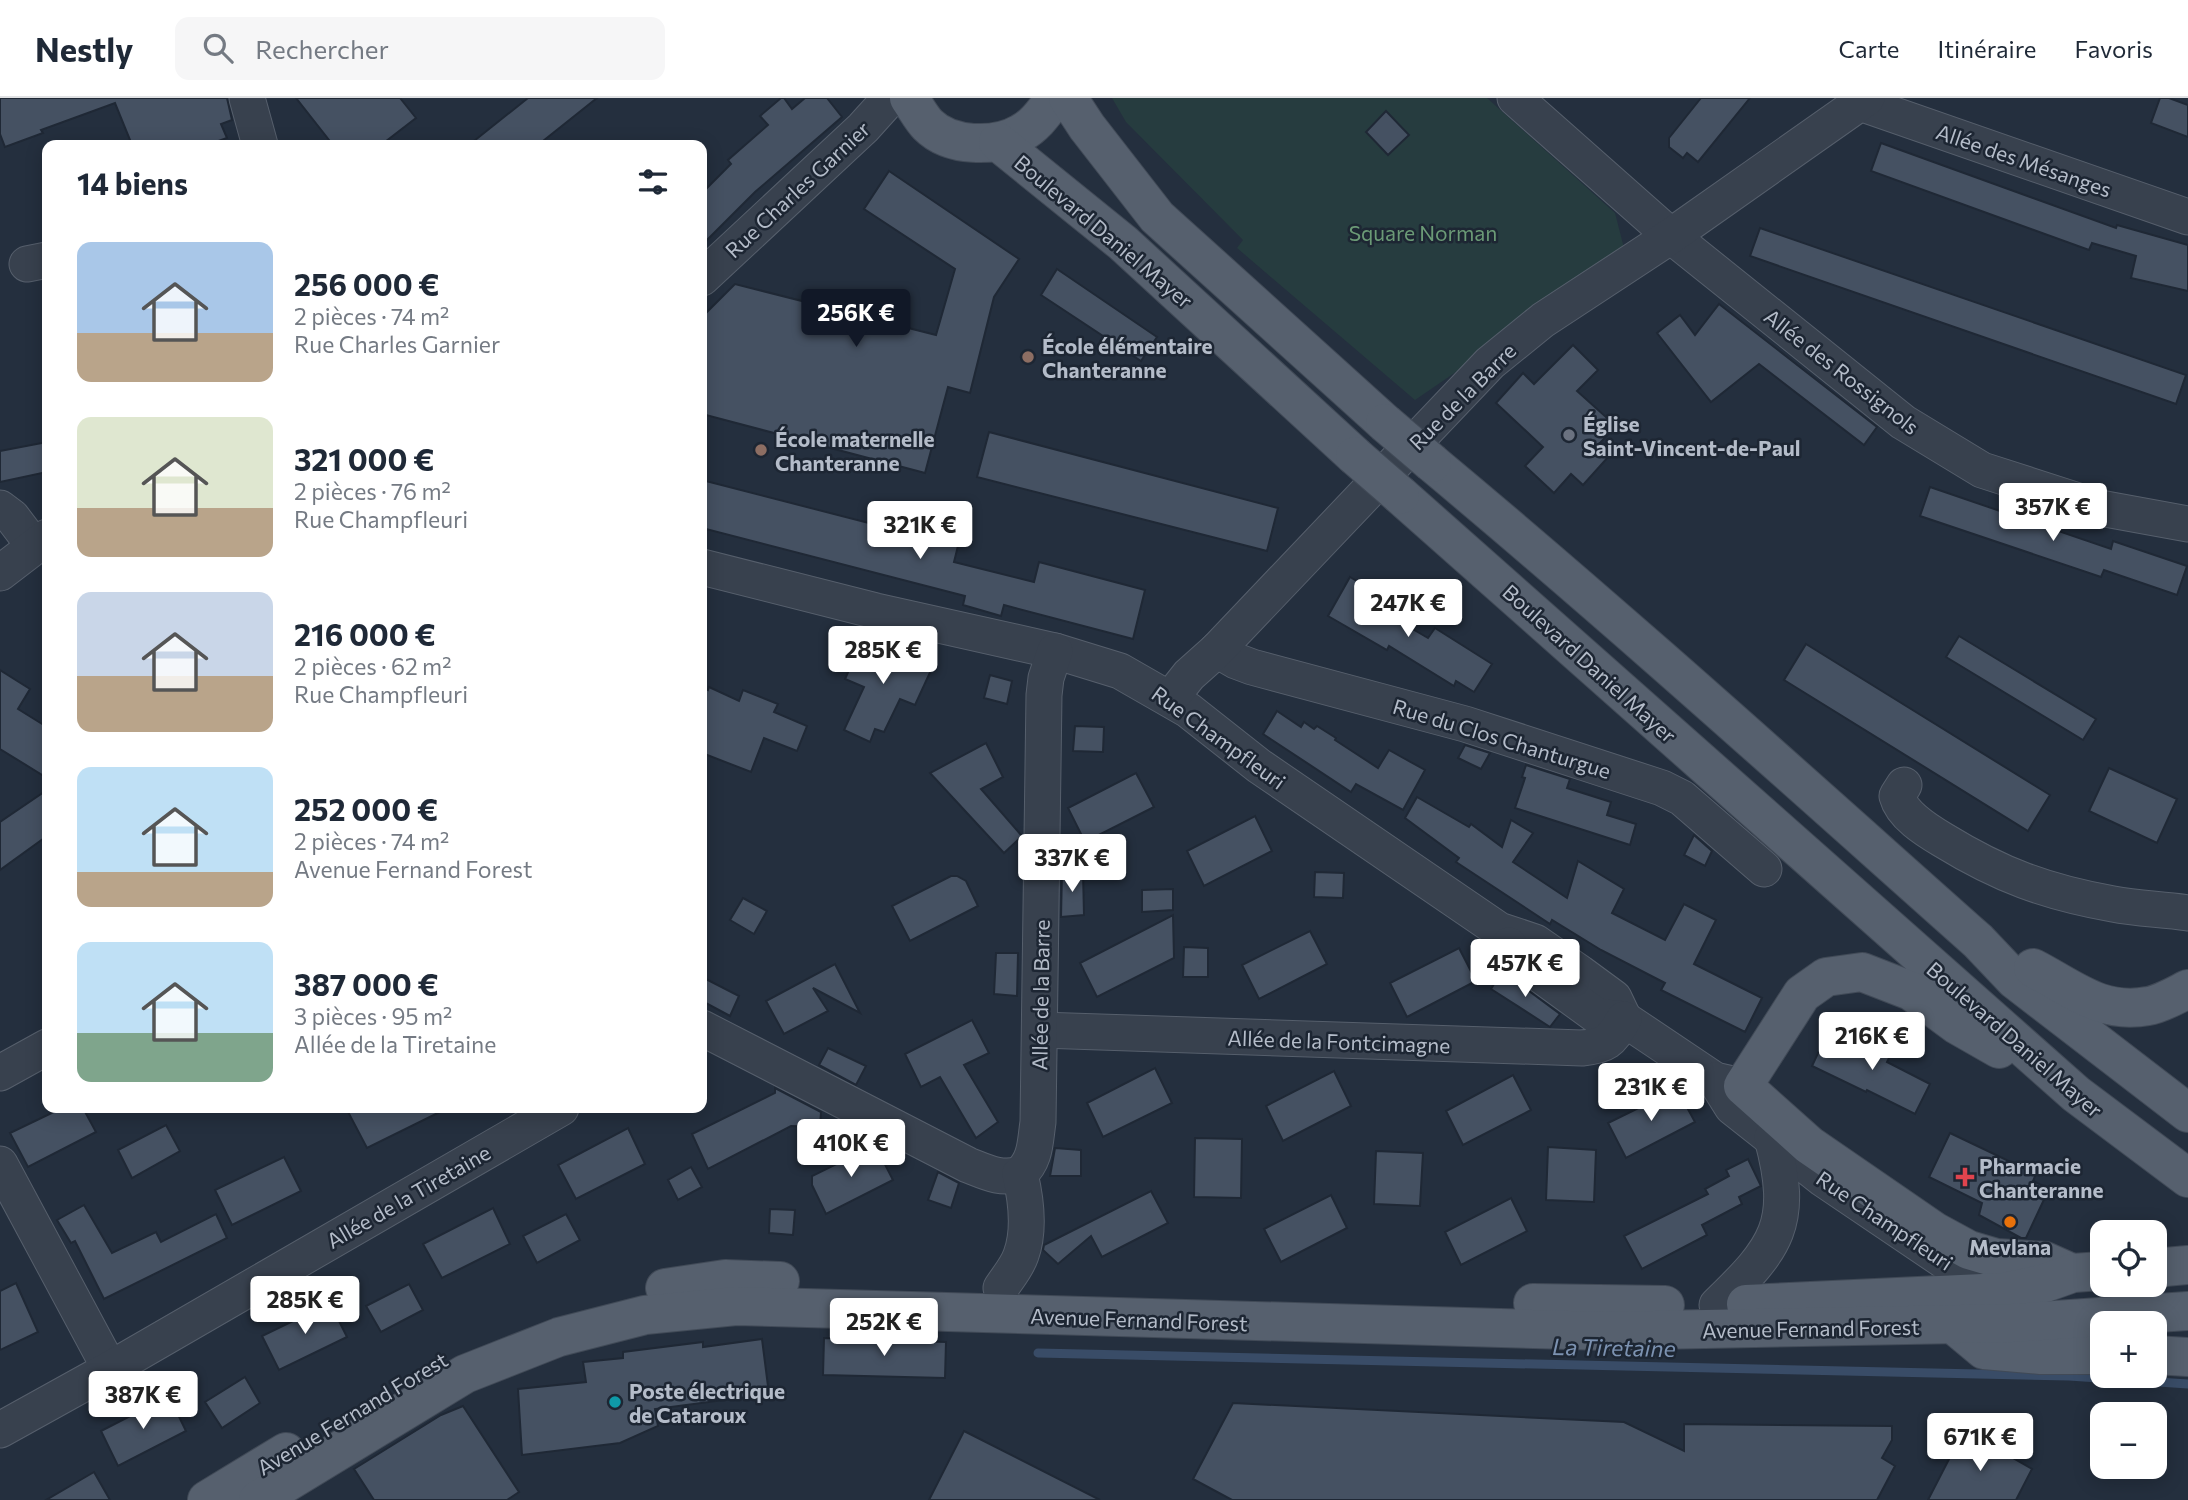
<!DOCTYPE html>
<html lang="fr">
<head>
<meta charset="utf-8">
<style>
  body { margin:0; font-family:Commissioner,sans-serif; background:#f6f6f7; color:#1f2937; height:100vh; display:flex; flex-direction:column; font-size:26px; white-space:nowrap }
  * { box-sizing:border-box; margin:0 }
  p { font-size:23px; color:#747a83 }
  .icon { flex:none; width:38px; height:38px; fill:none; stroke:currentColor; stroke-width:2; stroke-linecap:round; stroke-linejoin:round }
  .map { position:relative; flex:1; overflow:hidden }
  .sheet { position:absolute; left:42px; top:42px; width:665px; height:973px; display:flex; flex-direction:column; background:#fff; border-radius:14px; box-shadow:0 4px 18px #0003 }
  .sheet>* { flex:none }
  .fabs { position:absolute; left:2090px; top:1122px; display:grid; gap:14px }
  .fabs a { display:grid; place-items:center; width:77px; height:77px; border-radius:14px; background:#fff; box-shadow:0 4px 18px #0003; font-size:35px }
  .price { position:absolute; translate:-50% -60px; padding:0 16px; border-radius:7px; background:#fff; color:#222; font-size:23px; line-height:46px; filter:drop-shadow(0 2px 4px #0008) }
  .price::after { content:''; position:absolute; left:50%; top:42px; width:21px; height:16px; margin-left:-10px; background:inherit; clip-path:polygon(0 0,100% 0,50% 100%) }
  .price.current { background:#111827; color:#fff }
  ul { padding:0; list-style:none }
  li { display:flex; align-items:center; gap:21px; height:175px; padding:0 35px }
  li span { display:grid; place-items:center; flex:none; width:196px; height:140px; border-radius:14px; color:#555 }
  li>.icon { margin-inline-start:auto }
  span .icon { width:84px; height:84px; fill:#fffc; stroke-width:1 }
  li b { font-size:30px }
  h2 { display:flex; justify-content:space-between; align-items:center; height:84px; padding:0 35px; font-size:30px }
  header { display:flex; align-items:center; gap:42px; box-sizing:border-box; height:98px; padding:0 35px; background:#fff; border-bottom:2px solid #e0e1e3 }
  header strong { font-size:33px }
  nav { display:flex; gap:38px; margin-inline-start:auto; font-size:24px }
  .search { width:490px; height:63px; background:#f6f6f7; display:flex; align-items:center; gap:18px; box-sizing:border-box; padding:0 24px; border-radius:14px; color:#747a83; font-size:26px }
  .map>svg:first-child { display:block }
  .green { fill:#263c3f }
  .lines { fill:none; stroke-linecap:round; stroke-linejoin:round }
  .stream { stroke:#394c67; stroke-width:9 }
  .building { fill:#455162; stroke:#1f2835; stroke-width:2 }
  .minor-casing { stroke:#565f6c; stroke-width:37 }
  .major-casing { stroke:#414a57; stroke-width:40 }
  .minor { stroke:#38414e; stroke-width:35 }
  .major { stroke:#56606e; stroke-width:38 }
  .major-bridge-casing { stroke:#414a57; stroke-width:40; stroke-linecap:butt }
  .major-bridge { stroke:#56606e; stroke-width:38 }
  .education-dot { fill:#8d6e63; stroke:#1d2633; stroke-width:2.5 }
  .worship-dot { fill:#6b7280; stroke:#1d2633; stroke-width:2.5 }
  .health-dot { fill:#e0444e; stroke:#1d2633; stroke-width:2.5 }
  .food-dot { fill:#e8710a; stroke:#1d2633; stroke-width:2.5 }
  .culture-dot { fill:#0f9aa8; stroke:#1d2633; stroke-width:2.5 }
  .labels { text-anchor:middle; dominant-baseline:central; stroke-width:5; stroke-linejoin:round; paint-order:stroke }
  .street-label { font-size:21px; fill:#b4bcc9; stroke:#1d2633 }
  .park-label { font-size:21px; fill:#6b9a76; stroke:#1d2633 }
  .poi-label { font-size:21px; font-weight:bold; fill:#b4bcc9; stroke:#1d2633; text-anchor:start }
  .water-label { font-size:23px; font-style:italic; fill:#7c92b1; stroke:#1d2633 }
</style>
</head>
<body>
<header>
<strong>Nestly</strong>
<div class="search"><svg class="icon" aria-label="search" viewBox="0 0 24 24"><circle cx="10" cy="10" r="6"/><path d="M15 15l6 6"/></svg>Rechercher</div>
<nav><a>Carte</a><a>Itinéraire</a><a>Favoris</a></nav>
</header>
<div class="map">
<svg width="2188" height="1402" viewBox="0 0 2188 1402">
  <rect width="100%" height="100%" fill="#242f3e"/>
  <!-- green -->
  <path class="green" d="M1112 0H1487L1615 115 1624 150 1507 239 1415 302 1237 150 1243 142 1126 24Z"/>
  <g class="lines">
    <!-- stream -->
    <path class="stream" d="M1038 1255 2069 1278 2188 1286"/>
  </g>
  <!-- building -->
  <g class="building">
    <path d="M0 0H227L232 22 221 26 227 40 207 47H132L115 5 41 32 43 35 5 49 0 36Z"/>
    <path d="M296 0H400L416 20 381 47H333Z"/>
    <path d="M528 0H597L538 47H469Z"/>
    <path d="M781 0H784L792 11 805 0H827L842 19 755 94 702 147V95L731 66 728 62 768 27 760 18Z"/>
    <path d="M1701 0H1750L1698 64 1687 55 1683 60 1669 49V40Z"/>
    <path d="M2160 0H2169L2188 7V39L2151 25Z"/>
    <path d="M1386 13 1409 37 1388 57 1366 34Z"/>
    <path d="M1881 45 2116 130 2117 127 2188 147V193L2131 180 2136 158 2092 145 2089 152 1871 73Z"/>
    <path d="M889 73 1019 161 994 199 970 295 948 289 925 375 702 316V219L735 186 936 237 955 171 864 111Z"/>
    <path d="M1760 130 2186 277 2176 306 1750 158Z"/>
    <path d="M1057 171 1157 239 1141 263 1041 197Z"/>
    <path d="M1719 206 1877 329 1864 347 1759 266 1711 304 1657 235 1680 217 1695 237Z"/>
    <path d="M1573 247 1598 272 1577 293 1616 328 1599 346 1610 357 1583 387 1571 376 1554 395 1525 368 1543 349 1496 305 1523 275 1534 286Z"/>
    <path d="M989 334 1278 410 1267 453 977 379Z"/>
    <path d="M47 344V374L0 384V353Z"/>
    <path d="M702 382 958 448 954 464 1034 484 1039 464 1145 492 1133 541 1004 507 1001 518 963 507 965 498 702 430Z"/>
    <path d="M1930 389 2111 451 2113 443 2187 468 2177 497 2104 472 2101 479 1920 418Z"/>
    <path d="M1350 479 1375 494 1368 505 1428 540 1435 530 1492 566 1474 594 1456 583 1454 588 1389 548 1387 552 1328 518Z"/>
    <path d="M864 538 933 568 915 607 900 601 884 634 875 631 870 644 844 632 864 589 845 581Z"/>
    <path d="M1959 538 2096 621 2083 642 1946 559Z"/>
    <path d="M1806 546 2050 697 2028 733 1784 582Z"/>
    <path d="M0 572 30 591 18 611 47 629V680L0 651Z"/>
    <path d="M990 577 1012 583 1007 606 984 600Z"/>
    <path d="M702 589 708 592 709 589 739 603 743 592 778 606 774 614 807 628 797 653 764 640 751 674 702 655Z"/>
    <path d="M1277 613 1301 629 1304 624 1314 631 1317 628 1336 640 1335 642 1378 670 1389 652 1425 672 1403 712 1356 686 1351 694 1263 636Z"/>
    <path d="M1075 628 1104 629 1103 654 1073 653Z"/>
    <path d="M986 645 1003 679 981 691 1022 738 1004 755 930 675Z"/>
    <path d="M1465 647 1490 655 1481 671 1458 660Z"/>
    <path d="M1526 667 1570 681 1567 690 1611 704 1607 717 1636 726 1630 747 1515 710 1525 680 1522 679Z"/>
    <path d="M2109 670 2177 701 2157 745 2089 713Z"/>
    <path d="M1136 675 1154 709 1085 744 1068 710Z"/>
    <path d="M47 692V738L0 772V724Z"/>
    <path d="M1417 699 1469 729 1471 726 1502 749 1511 722 1533 735 1513 764 1567 800 1578 763 1624 791 1612 815 1665 842 1684 806 1716 822 1694 866 1762 900 1745 934 1661 892 1665 885 1601 852 1552 822 1550 826 1456 764 1459 760 1405 720Z"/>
    <path d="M1255 718 1272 753 1204 788 1187 753Z"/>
    <path d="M1694 737 1712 753 1705 768 1684 757Z"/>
    <path d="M1062 773 1083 774 1084 817 1061 819Z"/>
    <path d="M1315 774 1344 775 1343 800 1314 799Z"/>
    <path d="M951 778H957L966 783 978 808 910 843 892 808Z"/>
    <path d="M1173 791V812L1142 814V792Z"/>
    <path d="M743 800 767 813 754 836 730 822Z"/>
    <path d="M1173 817 1174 860 1097 899 1080 865Z"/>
    <path d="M1310 833 1327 866 1259 901 1242 867Z"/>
    <path d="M1184 849 1208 850V879H1183Z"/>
    <path d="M1459 850 1476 883 1407 919 1390 885Z"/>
    <path d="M996 855H1018L1017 898 994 896Z"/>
    <path d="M835 866 860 915 813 890 828 913 784 936 766 903Z"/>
    <path d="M1502 873 1560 916 1550 929 1491 891Z"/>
    <path d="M702 879 739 898 730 918 702 903Z"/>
    <path d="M972 922 989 955 964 967 998 1024 976 1040 940 979 921 989 905 956Z"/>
    <path d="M1874 937 1895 948 1887 964 1930 986 1915 1016 1867 992 1866 994 1812 968 1826 938 1865 956Z"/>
    <path d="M828 950 866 968 856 987 819 967Z"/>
    <path d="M1155 970 1172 1005 1103 1039 1087 1005Z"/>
    <path d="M1334 973 1351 1008 1283 1043 1266 1008Z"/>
    <path d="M1513 977 1531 1012 1463 1047 1446 1013Z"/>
    <path d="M775 990 821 1014 820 1029 791 1028 708 1071 692 1036 775 995Z"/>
    <path d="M1677 991 1695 1024 1626 1060 1608 1025Z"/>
    <path d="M62 1010H83L96 1034 28 1069 10 1035Z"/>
    <path d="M346 1010H448L367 1050Z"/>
    <path d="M166 1027 180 1053 132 1080 118 1052Z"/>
    <path d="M628 1030 645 1066 576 1101 558 1067Z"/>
    <path d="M1950 1035 2036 1076 2033 1083 2049 1091 2026 1140H2021L1979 1117 1982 1105 1929 1079Z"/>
    <path d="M1195 1040 1242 1041 1241 1100 1194 1099Z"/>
    <path d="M875 1047 893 1082 826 1116 812 1087V1078Z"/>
    <path d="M1548 1049 1596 1052 1594 1104 1546 1102Z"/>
    <path d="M1055 1050 1081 1052V1078H1050Z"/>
    <path d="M1376 1053 1423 1055 1420 1108 1374 1106Z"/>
    <path d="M284 1059 301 1093 232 1127 215 1092Z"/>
    <path d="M1748 1061 1761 1088 1739 1099 1742 1106 1702 1127 1707 1137 1642 1171 1624 1138 1708 1096 1705 1091 1729 1078 1726 1072Z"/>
    <path d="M691 1069 702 1089 678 1102 668 1082Z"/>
    <path d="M938 1074 959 1085 951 1110 928 1102Z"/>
    <path d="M1151 1093 1168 1125 1102 1159 1091 1138 1058 1166 1043 1152 1044 1147Z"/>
    <path d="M1331 1097 1347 1130 1281 1164 1264 1131Z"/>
    <path d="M1511 1100 1527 1133 1461 1167 1445 1134Z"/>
    <path d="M84 1107 112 1155 156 1134 161 1144 216 1116 227 1140 104 1201 75 1143 71 1145 57 1122Z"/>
    <path d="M493 1110 510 1146 442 1180 423 1146Z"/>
    <path d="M770 1111 795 1112 793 1137 769 1135Z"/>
    <path d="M566 1116 580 1142 537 1165 523 1138Z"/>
    <path d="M16 1185 38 1234 0 1252V1193Z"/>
    <path d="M409 1186 423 1212 381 1234 366 1208Z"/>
    <path d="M330 1205 347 1239 279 1272 262 1238Z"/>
    <path d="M824 1240 946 1244 945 1280 823 1277Z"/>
    <path d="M762 1241 769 1296 655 1311 658 1328 620 1345 522 1357 518 1291 586 1284 583 1264 623 1260V1254L703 1244V1249Z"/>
    <path d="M245 1279 260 1305 222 1330 205 1304Z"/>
    <path d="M169 1298 186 1333 118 1368 101 1333Z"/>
    <path d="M1233 1305 1624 1324 1684 1353V1326L1892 1328V1342L1882 1360 1895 1368 1877 1402H1232L1193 1381Z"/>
    <path d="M463 1308 519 1394 507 1402H374L354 1371 441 1317Z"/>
    <path d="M1964 1332 2032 1371 2016 1402H1928Z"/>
    <path d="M964 1333 1100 1402H929Z"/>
    <path d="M94 1374 110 1402H46Z"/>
  </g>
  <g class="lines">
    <!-- minor casing -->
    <g class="minor-casing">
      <g id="minor">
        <path d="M247 0 260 47"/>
        <path d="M1515 0 1671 138 1903 324 1982 372 2100 410 2188 426"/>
        <path d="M1860 5 2188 119"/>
        <path d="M27 166 47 162"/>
        <path d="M702 180 863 30 890 0"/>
        <path d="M0 410 12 419 34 448"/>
        <path d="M702 469 876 513 1055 553 1120 573 1188 612 1259 668 1499 832 1535 844 1580 875 1614 900 1624 921"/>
        <path d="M0 475 47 439"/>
        <path d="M1217 552 1236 563 1252 569 1465 626 1662 690 1682 700 1764 771"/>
        <path d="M1170 601 1189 577 1217 552 1490 265 1543 222 1671 138 1867 0"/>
        <path d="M1904 687 1897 698C1902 717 1926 732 1943 742 2000 777 2046 794 2113 806 2138 811 2163 811 2188 815"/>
        <path d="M1509 847 1517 860 1597 918 1624 921 1715 982 1737 987"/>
        <path d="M702 930 968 1067C986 1074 1001 1082 1020 1076"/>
        <path d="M1040 932 1582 950C1609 947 1610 943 1624 921"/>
        <path d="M0 975 47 949"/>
        <path d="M1715 982 1732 1009 1823 1081 1965 1177 2008 1196"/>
        <path d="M0 1066 110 1271"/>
        <path d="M1001 1190C1008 1179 1017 1169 1021 1157 1030 1132 1026 1101 1020 1076 1036 1062 1035 1044 1038 1024L1044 597 1046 580 1055 553"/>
        <path d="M1717 1207C1777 1149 1795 1126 1772 1040L1775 1032"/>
        <path d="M0 1332 110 1271 561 1010"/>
      </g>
    </g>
    <!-- major casing -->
    <g class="major-casing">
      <g id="major">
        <path d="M909 0C915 8 921 20 928 27 950 49 995 50 1021 35 1036 27 1045 13 1055 0"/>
        <path d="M1068 0 1087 29 1157 119 1385 325"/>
        <path d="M998 44 1123 145 1355 358"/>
        <path d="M1432 365C1618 520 1797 682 1978 843L2015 882 2188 1015"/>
        <path d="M1400 397 2076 996 2188 1080"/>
        <path d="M2033 870C2072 890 2101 917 2148 908 2161 906 2176 897 2188 891"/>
        <path d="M1999 951 1957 927 1911 893 1862 874 1826 879 1802 896 1743 988 1809 1047 1934 1133 1969 1152 1996 1160 2045 1163 2072 1175"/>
        <path d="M2154 1170 2188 1167"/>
        <path d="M665 1190 725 1181 780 1183"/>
        <path d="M1533 1205 1665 1207"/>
        <path d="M1746 1206 2004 1194 2045 1185 2073 1175 2102 1173"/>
        <path d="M1954 1227 1984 1252 2041 1257H2102"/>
        <path d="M2154 1257 2188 1259"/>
        <path d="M207 1402 286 1354"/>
        <path d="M258 1402 465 1276 559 1239 645 1217 736 1208 1605 1233 2012 1225 2188 1213"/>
      </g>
    </g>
    <!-- minor -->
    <use href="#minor" class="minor"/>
    <!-- major -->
    <use href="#major" class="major"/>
    <!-- major-bridge casing -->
    <g class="major-bridge-casing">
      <g id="major-bridge">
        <path d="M1385 325 1432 365"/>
        <path d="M1355 358 1400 397"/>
      </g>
    </g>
    <!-- major-bridge -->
    <use href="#major-bridge" class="major-bridge"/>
  </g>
  <!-- markers -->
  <g class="education-dot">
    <circle cx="1028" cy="259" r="7"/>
    <circle cx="761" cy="352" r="7"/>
  </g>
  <circle class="worship-dot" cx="1569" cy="337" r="7"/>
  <path class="health-dot" d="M1961.5 1068.5h7v7h7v7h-7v7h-7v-7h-7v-7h7z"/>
  <circle class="food-dot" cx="2010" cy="1124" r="7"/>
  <circle class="culture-dot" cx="615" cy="1304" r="7"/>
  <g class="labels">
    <!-- street labels -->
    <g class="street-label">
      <text transform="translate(2024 62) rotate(19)">Allée des Mésanges</text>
      <text transform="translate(797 91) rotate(-43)">Rue Charles Garnier</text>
      <text transform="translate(1104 133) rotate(40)">Boulevard Daniel Mayer</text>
      <text transform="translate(1842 273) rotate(38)">Allée des Rossignols</text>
      <text transform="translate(1462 298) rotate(-45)">Rue de la Barre</text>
      <text transform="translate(1590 565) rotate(42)">Boulevard Daniel Mayer</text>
      <text transform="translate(1219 639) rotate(36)">Rue Champfleuri</text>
      <text transform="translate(1502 640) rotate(17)">Rue du Clos Chanturgue</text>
      <text transform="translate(1040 897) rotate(-89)">Allée de la Barre</text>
      <text transform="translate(2015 941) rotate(41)">Boulevard Daniel Mayer</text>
      <text transform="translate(1339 943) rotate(2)">Allée de la Fontcimagne</text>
      <text transform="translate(408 1098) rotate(-30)">Allée de la Tiretaine</text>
      <text transform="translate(1885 1122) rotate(34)">Rue Champfleuri</text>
      <text transform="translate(1139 1221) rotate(2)">Avenue Fernand Forest</text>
      <text transform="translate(1811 1230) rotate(-1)">Avenue Fernand Forest</text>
      <text transform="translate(352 1315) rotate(-31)">Avenue Fernand Forest</text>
    </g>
    <!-- park labels -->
    <g class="park-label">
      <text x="1423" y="134">Square Norman</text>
    </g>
    <!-- poi labels -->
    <g class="poi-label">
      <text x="1042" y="247">École élémentaire<tspan x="1042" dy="24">Chanteranne</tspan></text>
      <text x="1583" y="325">Église<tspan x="1583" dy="24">Saint-Vincent-de-Paul</tspan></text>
      <text x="775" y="340">École maternelle<tspan x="775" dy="24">Chanteranne</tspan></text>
      <text x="1979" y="1067">Pharmacie<tspan x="1979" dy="24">Chanteranne</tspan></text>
      <text x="2010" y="1148" text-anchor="middle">Mevlana</text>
      <text x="629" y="1292">Poste électrique<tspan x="629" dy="24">de Cataroux</tspan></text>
    </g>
    <!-- water labels -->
    <g class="water-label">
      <text transform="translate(1614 1249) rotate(1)">La Tiretaine</text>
    </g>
  </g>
</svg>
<div class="fabs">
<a><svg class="icon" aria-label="locate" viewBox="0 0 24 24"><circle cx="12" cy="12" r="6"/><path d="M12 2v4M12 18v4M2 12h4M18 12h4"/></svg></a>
<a>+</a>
<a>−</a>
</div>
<b class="price current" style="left:856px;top:251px">256K €</b>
<b class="price" style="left:2053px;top:445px">357K €</b>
<b class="price" style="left:920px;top:463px">321K €</b>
<b class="price" style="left:1408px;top:541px">247K €</b>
<b class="price" style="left:883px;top:588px">285K €</b>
<b class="price" style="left:1072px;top:796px">337K €</b>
<b class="price" style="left:1525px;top:901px">457K €</b>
<b class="price" style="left:1872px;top:974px">216K €</b>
<b class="price" style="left:1651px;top:1025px">231K €</b>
<b class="price" style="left:851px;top:1081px">410K €</b>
<b class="price" style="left:305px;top:1238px">285K €</b>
<b class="price" style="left:884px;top:1260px">252K €</b>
<b class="price" style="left:143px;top:1333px">387K €</b>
<b class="price" style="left:1980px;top:1375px">671K €</b>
<section class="sheet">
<h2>14 biens<svg class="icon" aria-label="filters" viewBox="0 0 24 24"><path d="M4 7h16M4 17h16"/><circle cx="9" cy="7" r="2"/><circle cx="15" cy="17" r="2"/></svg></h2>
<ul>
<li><span style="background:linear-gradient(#a9c7e8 65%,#b9a48a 0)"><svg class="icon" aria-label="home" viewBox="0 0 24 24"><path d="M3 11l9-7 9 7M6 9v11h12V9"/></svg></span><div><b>256 000 €</b><p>2 pièces · 74 m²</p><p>Rue Charles Garnier</p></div></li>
<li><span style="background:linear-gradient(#dfe7d0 65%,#b9a48a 0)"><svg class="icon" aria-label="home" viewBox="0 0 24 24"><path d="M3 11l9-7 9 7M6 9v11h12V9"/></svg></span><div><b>321 000 €</b><p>2 pièces · 76 m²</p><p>Rue Champfleuri</p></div></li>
<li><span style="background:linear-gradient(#c9d6e8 60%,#b9a48a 0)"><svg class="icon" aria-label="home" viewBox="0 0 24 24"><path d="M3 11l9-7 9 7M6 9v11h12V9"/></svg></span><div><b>216 000 €</b><p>2 pièces · 62 m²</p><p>Rue Champfleuri</p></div></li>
<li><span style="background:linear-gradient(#bfe0f5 75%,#b9a48a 0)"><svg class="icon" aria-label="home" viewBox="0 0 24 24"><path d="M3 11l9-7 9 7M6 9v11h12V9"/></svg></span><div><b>252 000 €</b><p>2 pièces · 74 m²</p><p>Avenue Fernand Forest</p></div></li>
<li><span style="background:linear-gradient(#bfe0f5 65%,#7fa58c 0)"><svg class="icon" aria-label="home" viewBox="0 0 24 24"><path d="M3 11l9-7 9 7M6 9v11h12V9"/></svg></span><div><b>387 000 €</b><p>3 pièces · 95 m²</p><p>Allée de la Tiretaine</p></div></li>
</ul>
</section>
</div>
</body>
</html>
